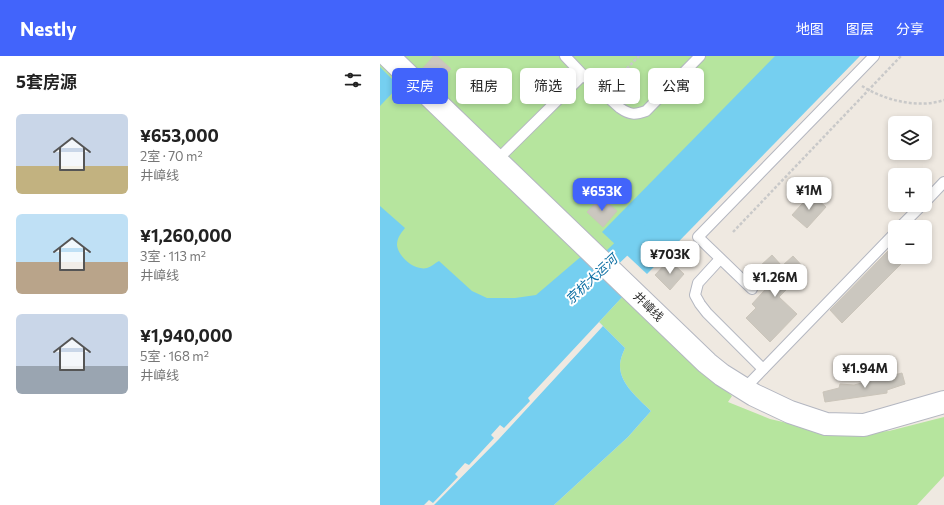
<!DOCTYPE html>
<html lang="zh">
<head>
<meta charset="utf-8">
<style>
  body { margin:0; font-family:Commissioner,"Noto Sans SC",sans-serif; background:#f2f2f2; color:#222; height:100vh; display:flex; flex-direction:column; font-size:15px; white-space:nowrap }
  * { box-sizing:border-box; margin:0 }
  p { font-size:13px; color:#767676 }
  .icon { flex:none; width:22px; height:22px; fill:none; stroke:currentColor; stroke-width:2; stroke-linecap:round; stroke-linejoin:round }
  .map { position:relative; flex:1; overflow:hidden }
  .side { display:flex; flex-direction:column; background:#fff; width:380px }
  .side>* { flex:none }
  .hud { position:absolute; left:12px; top:12px; width:380px; height:36px; display:flex; gap:8px }
  .tools { position:absolute; left:508px; top:60px; display:grid; gap:8px }
  .tools a { display:grid; place-items:center; width:44px; height:44px; border-radius:6px; background:#fff; box-shadow:0 2px 6px #0003; font-size:20px }
  .price { position:absolute; translate:-50% -34px; padding:0 9px; border-radius:8px; background:#fff; color:#222; font-size:13px; line-height:26px; filter:drop-shadow(0 1px 2px #0008) }
  .price::after { content:''; position:absolute; left:50%; top:24px; width:12px; height:9px; margin-left:-6px; background:inherit; clip-path:polygon(0 0,100% 0,50% 100%) }
  .price.current { background:#4264fb; color:#fff }
  ul { padding:0; list-style:none }
  li { display:flex; align-items:center; gap:12px; height:100px; padding:0 16px }
  li span { display:grid; place-items:center; flex:none; width:112px; height:80px; border-radius:6px; color:#555 }
  li>.icon { margin-inline-start:auto }
  span .icon { width:48px; height:48px; fill:#fffc; stroke-width:1 }
  li b { font-size:17px }
  h2 { display:flex; justify-content:space-between; align-items:center; height:48px; padding:0 16px; font-size:17px }
  .tag { padding:0 14px; border-radius:6px; background:#fff; box-shadow:0 2px 6px #0003; font-size:14px; line-height:36px }
  .tag.current { background:#4264fb; color:#fff }
  header { display:flex; align-items:center; gap:24px; box-sizing:border-box; height:56px; padding:0 20px; background:#4264fb; color:#fff }
  header strong { font-size:19px }
  nav { display:flex; gap:22px; margin-inline-start:auto; font-size:14px }
  main { display:flex; flex:1; min-height:0 }
  .map>svg:first-child { display:block }
  .green { fill:#b6e59e }
  .water { fill:#75cff0 }
  .pier { fill:#efe9e1 }
  .lines { fill:none; stroke-linecap:round; stroke-linejoin:round }
  .canal { stroke:#75cff0; stroke-width:18 }
  .building { fill:#cbc7bf; stroke:#cbc5ba }
  .lane-casing { stroke:#b4b7c1; stroke-width:12 }
  .secondary-casing { stroke:#b4b7c1; stroke-width:24 }
  .path { stroke:#c9c9c9; stroke-width:2.5; stroke-dasharray:3 2; stroke-linecap:butt }
  .lane { stroke:#fff; stroke-width:10 }
  .secondary { stroke:#fff; stroke-width:22 }
  .labels { text-anchor:middle; dominant-baseline:central; stroke-width:4; stroke-linejoin:round; paint-order:stroke }
  .street-label { font-size:12px; fill:#2e2e2e; stroke:#fff }
  .water-label { font-size:13px; font-style:italic; fill:#0d6fa3; stroke:#fff }
</style>
</head>
<body>
<header>
<strong>Nestly</strong>
<nav><a>地图</a><a>图层</a><a>分享</a></nav>
</header>
<main>
<section class="side">
<h2>5套房源<svg class="icon" aria-label="filters" viewBox="0 0 24 24"><path d="M4 7h16M4 17h16"/><circle cx="9" cy="7" r="2"/><circle cx="15" cy="17" r="2"/></svg></h2>
<ul>
<li><span style="background:linear-gradient(#c9d6e8 65%,#c2b280 0)"><svg class="icon" aria-label="home" viewBox="0 0 24 24"><path d="M3 11l9-7 9 7M6 9v11h12V9"/></svg></span><div><b>¥653,000</b><p>2室 · 70 m²</p><p>井嶂线</p></div></li>
<li><span style="background:linear-gradient(#bfe0f5 60%,#b9a48a 0)"><svg class="icon" aria-label="home" viewBox="0 0 24 24"><path d="M3 11l9-7 9 7M6 9v11h12V9"/></svg></span><div><b>¥1,260,000</b><p>3室 · 113 m²</p><p>井嶂线</p></div></li>
<li><span style="background:linear-gradient(#c9d6e8 65%,#9aa5b1 0)"><svg class="icon" aria-label="home" viewBox="0 0 24 24"><path d="M3 11l9-7 9 7M6 9v11h12V9"/></svg></span><div><b>¥1,940,000</b><p>5室 · 168 m²</p><p>井嶂线</p></div></li>
</ul>
</section>
<div class="map">
<svg width="564" height="449" viewBox="0 0 564 449">
  <rect width="100%" height="100%" fill="#efe9e1"/>
  <!-- green -->
  <g class="green">
    <path d="M0 0H424L0 432Z"/>
    <path d="M245 238 352 340 348 346 390 363 429 372 479 377 509 375 564 361V420L537 449H174L248 381 271 355C259 343 240 328 240 310 240 303 243 297 245 292L219 266Z"/>
  </g>
  <!-- water -->
  <g class="water">
    <path d="M395 0H480L267 218 222 176Z"/>
    <path d="M0 11 19 30 0 50Z"/>
    <path d="M0 150 25 172C21 177 17 182 17 189 18 201 35 215 47 212 51 211 55 207 59 205L92 235 107 242H135L156 239 204 198 245 238 219 266 245 292C243 297 240 303 240 310 240 328 259 343 271 355L248 381 174 449H0Z"/>
  </g>
  <!-- pier -->
  <path class="pier" d="M219 266 223 270 118 384 54 449H44L49 444 53 447 78 421 75 418 85 407 89 409 114 382 111 379 120 369 124 372 150 345 148 342Z"/>
  <g class="lines">
    <!-- canal -->
    <path class="canal" d="M215 218 259 176"/>
  </g>
  <!-- building -->
  <g class="building">
    <path d="M54 0H57L71 13 56 28 41 14Z"/>
    <path d="M431 138 446 151 427 172 412 159Z"/>
    <path d="M221 141 237 155 223 171 207 156Z"/>
    <path d="M508 195 521 208 462 267 450 254Z"/>
    <path d="M392 199 402 210 413 200 426 214 399 241 417 258 390 286 366 262 376 252 372 248 393 225 379 211Z"/>
    <path d="M289 204 304 218 290 234 275 219Z"/>
    <path d="M522 317 525 328 507 334V337L445 346 443 336 459 332 460 328 474 329Z"/>
  </g>
  <g class="lines">
    <!-- lane casing -->
    <g class="lane-casing">
      <g id="lane">
        <path d="M185 0 203 19 240 52C250 59 255 59 266 55L320 0"/>
        <path d="M117 104 203 19"/>
        <path d="M545 146 564 126"/>
        <path d="M520 171 542 149"/>
        <path d="M340 203 318 227 315 239 320 248 327 257 383 313"/>
        <path d="M372 233 318 181 494 0"/>
        <path d="M364 333 515 177"/>
      </g>
    </g>
    <!-- secondary casing -->
    <g class="secondary-casing">
      <path id="secondary" d="M8 0 327 307 342 319 374 339 410 356 446 368 484 369 564 346"/>
    </g>
    <!-- path -->
    <g class="path">
      <path d="M233 27 259 0"/>
      <path d="M482 30C504 44 538 53 564 44"/>
      <path d="M353 176 521 0"/>
    </g>
    <!-- lane -->
    <use href="#lane" class="lane"/>
    <!-- secondary -->
    <use href="#secondary" class="secondary"/>
  </g>
  <g class="labels">
    <!-- street labels -->
    <g class="street-label">
      <text transform="translate(269 250) rotate(44)">井嶂线</text>
    </g>
    <!-- water labels -->
    <g class="water-label">
      <text transform="translate(211 223) rotate(-43)">京杭大运河</text>
    </g>
  </g>
</svg>
<div class="tools">
<a><svg class="icon" aria-label="layers" viewBox="0 0 24 24"><path d="M12 4l9 5-9 5-9-5zM3 14l9 5 9-5"/></svg></a>
<a>+</a>
<a>−</a>
</div>
<b class="price" style="left:429px;top:155px">¥1M</b>
<b class="price current" style="left:222px;top:156px">¥653K</b>
<b class="price" style="left:290px;top:219px">¥703K</b>
<b class="price" style="left:395px;top:242px">¥1.26M</b>
<b class="price" style="left:485px;top:333px">¥1.94M</b>
<div class="hud">
<a class="tag current">买房</a>
<a class="tag">租房</a>
<a class="tag">筛选</a>
<a class="tag">新上</a>
<a class="tag">公寓</a>
</div>
</div>
</main>
</body>
</html>
